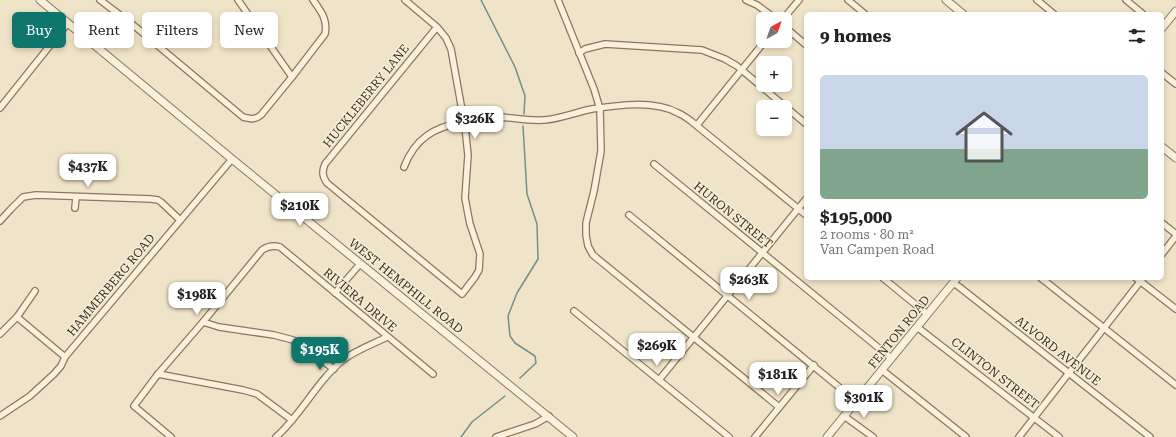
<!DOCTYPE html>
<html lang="en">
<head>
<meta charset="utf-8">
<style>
  body { margin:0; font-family:"Roboto Serif",serif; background:#f2f2f2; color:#222; height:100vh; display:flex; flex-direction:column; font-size:15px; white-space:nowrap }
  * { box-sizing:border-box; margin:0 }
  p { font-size:13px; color:#767676 }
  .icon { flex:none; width:22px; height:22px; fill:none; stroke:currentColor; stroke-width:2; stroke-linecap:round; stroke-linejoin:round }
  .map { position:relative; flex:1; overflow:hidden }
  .sheet { position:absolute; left:804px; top:12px; width:360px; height:268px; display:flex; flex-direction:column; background:#fff; border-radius:6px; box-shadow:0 2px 6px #0003 }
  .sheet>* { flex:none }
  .hud { position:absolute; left:12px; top:12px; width:380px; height:36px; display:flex; gap:8px }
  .needle { width:26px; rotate:40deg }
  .controls { position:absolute; left:756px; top:12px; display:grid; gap:8px }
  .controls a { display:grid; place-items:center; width:36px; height:36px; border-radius:6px; background:#fff; box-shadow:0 2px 6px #0003; font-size:20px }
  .price { position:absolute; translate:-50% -34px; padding:0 9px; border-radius:8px; background:#fff; color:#222; font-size:13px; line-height:26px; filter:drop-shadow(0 1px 2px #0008) }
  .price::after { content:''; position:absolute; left:50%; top:24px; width:12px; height:9px; margin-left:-6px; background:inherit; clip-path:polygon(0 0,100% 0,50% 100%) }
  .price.current { background:#0f766e; color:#fff }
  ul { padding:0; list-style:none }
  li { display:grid; align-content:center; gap:8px; height:212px; padding:0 16px }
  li+li { border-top:1px solid #e0e0e0 }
  li span { display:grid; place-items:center; height:124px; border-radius:6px; color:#555 }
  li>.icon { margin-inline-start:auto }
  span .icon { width:72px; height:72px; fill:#fffc; stroke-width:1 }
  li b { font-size:17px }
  h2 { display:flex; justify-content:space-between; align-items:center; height:48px; padding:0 16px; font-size:17px }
  .pill { padding:0 14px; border-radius:6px; background:#fff; box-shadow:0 2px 6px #0003; font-size:14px; line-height:36px }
  .pill.current { background:#0f766e; color:#fff }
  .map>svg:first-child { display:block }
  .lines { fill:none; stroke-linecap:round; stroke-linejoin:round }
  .stream { stroke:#6f938a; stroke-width:1.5 }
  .minor-casing { stroke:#8d765c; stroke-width:8 }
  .tertiary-casing { stroke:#8d765c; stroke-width:9 }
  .minor { stroke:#faf1dc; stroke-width:5.5 }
  .tertiary { stroke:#faf1dc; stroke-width:7 }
  .labels { text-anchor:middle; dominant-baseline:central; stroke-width:3; stroke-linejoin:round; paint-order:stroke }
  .street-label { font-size:12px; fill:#3d2e20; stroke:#f7eed8 }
</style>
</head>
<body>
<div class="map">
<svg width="1176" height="437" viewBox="0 0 1176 437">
  <rect width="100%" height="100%" fill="#f0e4c8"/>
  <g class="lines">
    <!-- stream -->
    <g class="stream">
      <path d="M481 0 515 67 525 96 524 114"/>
      <path d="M520 378 536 363 535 356 515 343 510 336 508 316 517 293 538 259 537 224 527 194 523 126"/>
      <path d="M461 437 472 422 505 396"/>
    </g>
    <!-- minor casing -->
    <g class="minor-casing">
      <g id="minor">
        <path d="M100 0 132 24 243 117C251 119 255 120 261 115L292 77 325 34C328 20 321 11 313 0"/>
        <path d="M238 0 292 77"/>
        <path d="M405 0 437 27 446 38 451 49 465 127 468 155 465 198 468 214 470 224 480 254 479 270 475 277 462 294 327 183C322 176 322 171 325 164L437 27"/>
        <path d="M558 0 594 89 600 109 601 151 594 191 586 223V235L588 246 593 255 779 407"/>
        <path d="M746 0 757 5 776 19"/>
        <path d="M848 0 865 14"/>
        <path d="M1037 0 1054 14"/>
        <path d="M1126 0 1143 14"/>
        <path d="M783 19 799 0"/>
        <path d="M785 27 806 45"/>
        <path d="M579 53 585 49 605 44 702 50 725 59 737 66 806 124"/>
        <path d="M1162 73 1176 84"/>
        <path d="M0 108 68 23"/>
        <path d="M697 125 765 41"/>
        <path d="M654 164 891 358"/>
        <path d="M404 167C415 138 435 127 463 122 475 120 487 116 499 117 515 118 529 121 544 120 560 119 576 112 592 109 618 105 654 100 678 113 683 115 687 118 691 121L806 215"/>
        <path d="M75 208 76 197"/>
        <path d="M629 215 856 401"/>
        <path d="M0 221 10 210 23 197 36 195 151 199 158 200 161 202 180 220"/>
        <path d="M1162 223 1176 234"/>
        <path d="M1162 254 1176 236"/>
        <path d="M883 278 927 314"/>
        <path d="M1041 278 1176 385"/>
        <path d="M1136 278 1176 309"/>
        <path d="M953 283 958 286 1150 437"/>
        <path d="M335 293 360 264"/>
        <path d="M574 311 729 437"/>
        <path d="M17 317 65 357"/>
        <path d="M203 322 219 327 274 335 293 340 334 369"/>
        <path d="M917 327 1059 437"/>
        <path d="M0 334 17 317 35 291"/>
        <path d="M882 370 966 437"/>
        <path d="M158 374 243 390 257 394 292 420"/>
        <path d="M659 380 806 199"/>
        <path d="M0 416 30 396 54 374 61 366 65 357 232 159"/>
        <path d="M844 416 873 437"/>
        <path d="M171 437 134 406 158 374 203 322 262 250C268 246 273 245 280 247L433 374"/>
        <path d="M276 437C301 415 317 381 343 360 356 350 373 344 387 337"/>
        <path d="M496 437 535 424 549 416"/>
        <path d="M755 437 814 365"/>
        <path d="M1019 437 1143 278"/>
      </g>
    </g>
    <!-- tertiary casing -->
    <g class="tertiary-casing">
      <g id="tertiary">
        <path d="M40 0 232 159 573 437"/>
        <path d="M946 0 963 14"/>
        <path d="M1162 28 1176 11"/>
        <path d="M1162 147 1176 158"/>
        <path d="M827 437 957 278"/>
      </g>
    </g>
    <!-- minor -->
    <use href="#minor" class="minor"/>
    <!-- tertiary -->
    <use href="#tertiary" class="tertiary"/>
  </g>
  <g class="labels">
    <!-- street labels -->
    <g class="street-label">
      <text transform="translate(366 96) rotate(-51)">HUCKLEBERRY LANE</text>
      <text transform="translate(733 215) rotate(39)">HURON STREET</text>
      <text transform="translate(111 285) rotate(-50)">HAMMERBERG ROAD</text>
      <text transform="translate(406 286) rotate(39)">WEST HEMPHILL ROAD</text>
      <text transform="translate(360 300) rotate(40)">RIVIERA DRIVE</text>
      <text transform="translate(899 332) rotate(-51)">FENTON ROAD</text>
      <text transform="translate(1058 351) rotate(38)">ALVORD AVENUE</text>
      <text transform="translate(995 373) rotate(38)">CLINTON STREET</text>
    </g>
  </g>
</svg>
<div class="controls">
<a><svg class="needle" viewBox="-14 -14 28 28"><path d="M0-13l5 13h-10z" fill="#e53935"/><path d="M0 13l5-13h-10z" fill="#767676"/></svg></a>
<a>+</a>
<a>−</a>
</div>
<b class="price" style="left:475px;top:140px">$326K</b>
<b class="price" style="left:88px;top:188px">$437K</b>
<b class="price" style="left:300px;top:227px">$210K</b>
<b class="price" style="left:749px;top:301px">$263K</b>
<b class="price" style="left:197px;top:316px">$198K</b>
<b class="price" style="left:657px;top:367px">$269K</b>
<b class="price current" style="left:320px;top:371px">$195K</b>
<b class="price" style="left:778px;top:396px">$181K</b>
<b class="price" style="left:864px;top:419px">$301K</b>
<div class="hud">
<a class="pill current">Buy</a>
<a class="pill">Rent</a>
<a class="pill">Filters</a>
<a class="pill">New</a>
</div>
<section class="sheet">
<h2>9 homes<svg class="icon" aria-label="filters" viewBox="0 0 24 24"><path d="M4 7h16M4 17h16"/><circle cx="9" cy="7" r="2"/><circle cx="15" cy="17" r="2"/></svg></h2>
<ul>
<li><span style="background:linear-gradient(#c9d6e8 60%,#7fa58c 0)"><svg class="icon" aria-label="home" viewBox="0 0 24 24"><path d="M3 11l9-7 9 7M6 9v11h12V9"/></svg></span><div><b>$195,000</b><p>2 rooms · 80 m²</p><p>Van Campen Road</p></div></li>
</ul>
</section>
</div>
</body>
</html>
